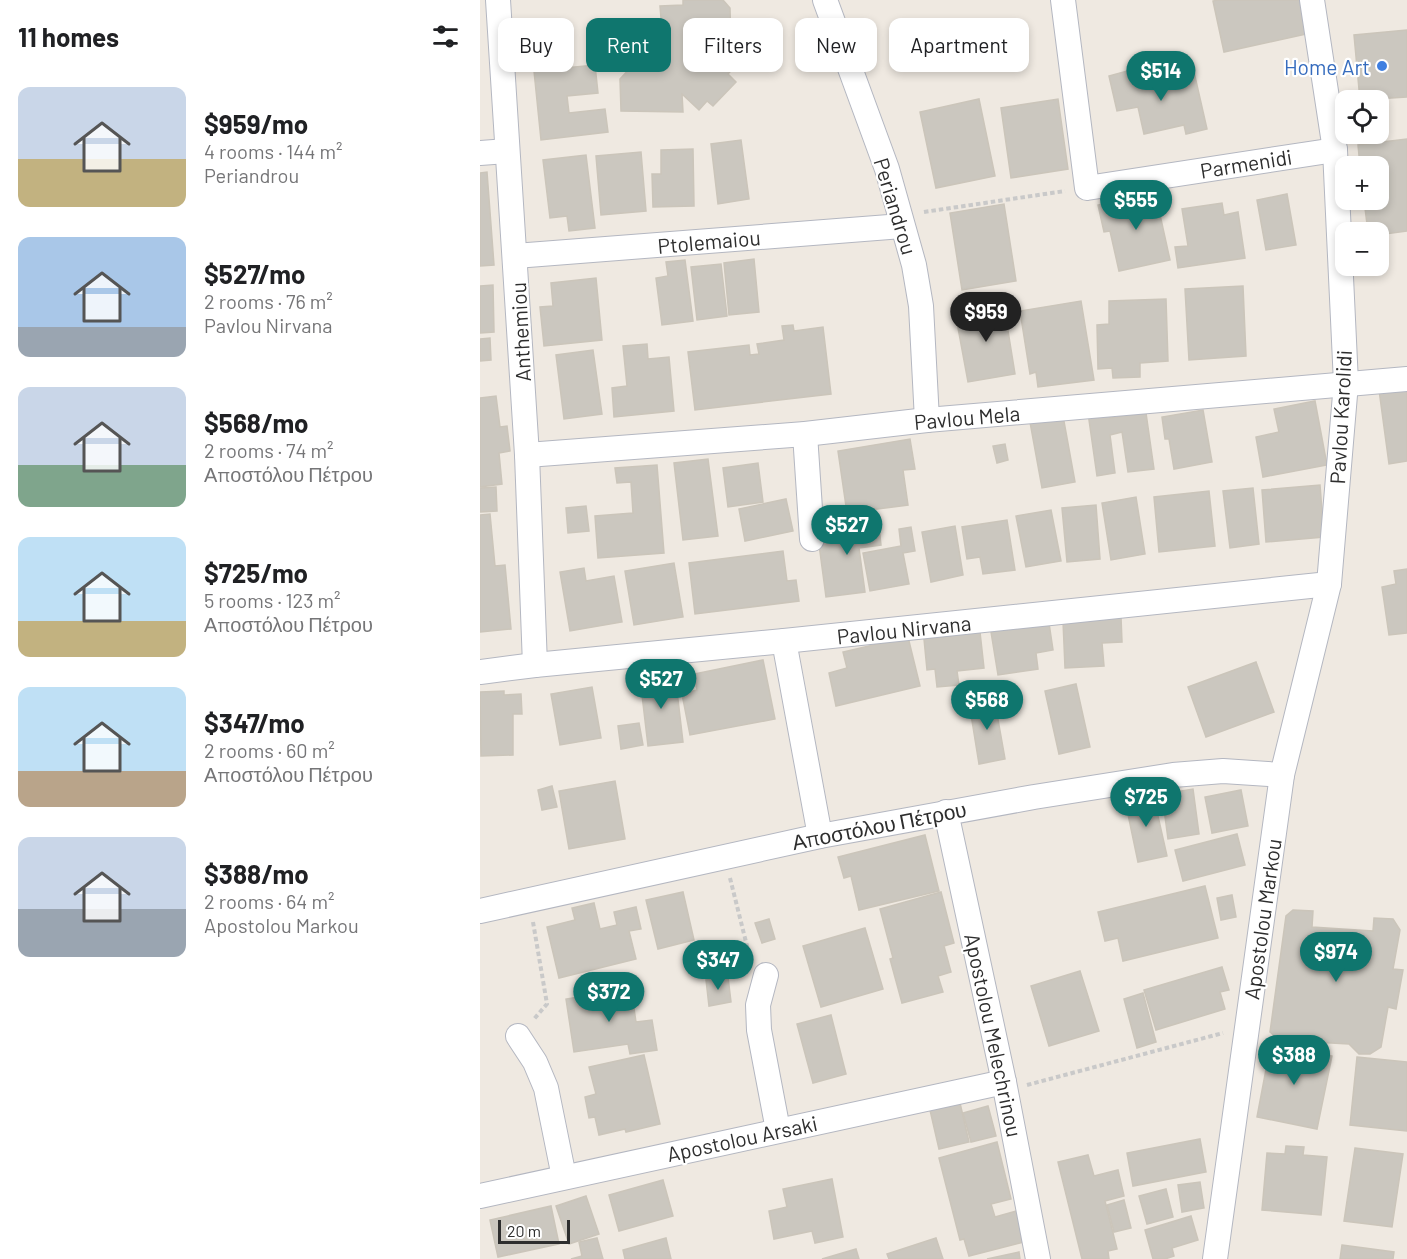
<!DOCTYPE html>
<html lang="en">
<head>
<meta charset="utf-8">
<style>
  body { margin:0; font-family:Barlow,sans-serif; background:#f6f6f6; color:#202124; height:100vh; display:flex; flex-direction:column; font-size:22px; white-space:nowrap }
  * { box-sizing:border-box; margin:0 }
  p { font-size:20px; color:#757577 }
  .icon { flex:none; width:33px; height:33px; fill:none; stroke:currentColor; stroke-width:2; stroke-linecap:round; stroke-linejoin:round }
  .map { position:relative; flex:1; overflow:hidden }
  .drawer { display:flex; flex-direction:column; background:#fff; width:480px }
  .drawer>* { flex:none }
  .guide { position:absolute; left:18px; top:18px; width:570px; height:54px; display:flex; gap:12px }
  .tools { position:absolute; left:855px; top:90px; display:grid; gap:12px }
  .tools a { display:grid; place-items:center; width:54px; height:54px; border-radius:12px; background:#fff; box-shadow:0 3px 9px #0003; font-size:30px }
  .scale { position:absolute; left:18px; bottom:15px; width:72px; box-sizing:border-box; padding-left:6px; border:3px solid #2e2e2e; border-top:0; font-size:16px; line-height:21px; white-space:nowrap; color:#2e2e2e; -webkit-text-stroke:4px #fff; paint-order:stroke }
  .price { position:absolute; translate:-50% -51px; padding:0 14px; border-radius:21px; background:#0f766e; color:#fff; font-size:20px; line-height:39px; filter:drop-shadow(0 2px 3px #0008) }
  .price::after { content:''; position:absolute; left:50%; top:36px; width:18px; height:14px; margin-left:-9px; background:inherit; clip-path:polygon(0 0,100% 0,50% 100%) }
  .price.active { background:#222; color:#fff }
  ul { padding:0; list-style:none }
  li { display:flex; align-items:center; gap:18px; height:150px; padding:0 18px }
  li span { display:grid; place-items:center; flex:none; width:168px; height:120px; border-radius:12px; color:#555 }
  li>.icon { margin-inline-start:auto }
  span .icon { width:72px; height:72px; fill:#fffc; stroke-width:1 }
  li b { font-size:26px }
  h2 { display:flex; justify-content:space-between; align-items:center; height:72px; padding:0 18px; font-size:26px }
  .pill { padding:0 21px; border-radius:12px; background:#fff; box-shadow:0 3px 9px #0003; font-size:21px; line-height:54px }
  .pill.active { background:#0f766e; color:#fff }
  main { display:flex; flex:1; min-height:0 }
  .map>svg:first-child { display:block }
  .building { fill:#cbc7bf; stroke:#cbc5ba; stroke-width:1.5 }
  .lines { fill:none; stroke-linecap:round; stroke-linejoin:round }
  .minor-casing { stroke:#b4b7c1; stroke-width:26 }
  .path { stroke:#c9c9c9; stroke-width:4; stroke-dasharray:4.5 3; stroke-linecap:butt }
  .minor { stroke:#fff; stroke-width:24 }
  .shop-dot { fill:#3f7fe0; stroke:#fff; stroke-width:2 }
  .labels { text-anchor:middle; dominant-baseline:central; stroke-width:4.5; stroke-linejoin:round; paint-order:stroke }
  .shop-label { font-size:21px; fill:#366cbe; stroke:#fff; text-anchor:end }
  .street-label { font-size:21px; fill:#2e2e2e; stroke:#fff }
</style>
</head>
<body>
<main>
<section class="drawer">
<h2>11 homes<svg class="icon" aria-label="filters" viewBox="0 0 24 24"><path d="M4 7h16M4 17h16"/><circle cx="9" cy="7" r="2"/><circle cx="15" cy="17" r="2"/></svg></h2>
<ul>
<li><span style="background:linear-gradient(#c9d6e8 60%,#c2b280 0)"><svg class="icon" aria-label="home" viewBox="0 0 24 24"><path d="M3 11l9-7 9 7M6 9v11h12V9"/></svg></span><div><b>$959/mo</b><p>4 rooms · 144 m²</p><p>Periandrou</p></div></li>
<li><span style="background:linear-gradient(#a9c7e8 75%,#9aa5b1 0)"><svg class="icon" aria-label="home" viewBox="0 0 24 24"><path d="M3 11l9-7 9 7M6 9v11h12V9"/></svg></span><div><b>$527/mo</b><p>2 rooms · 76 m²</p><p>Pavlou Nirvana</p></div></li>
<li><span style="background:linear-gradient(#c9d6e8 65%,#7fa58c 0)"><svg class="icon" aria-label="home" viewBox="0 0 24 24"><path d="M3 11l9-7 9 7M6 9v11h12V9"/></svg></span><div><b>$568/mo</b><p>2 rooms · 74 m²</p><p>Αποστόλου Πέτρου</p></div></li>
<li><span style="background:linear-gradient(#bfe0f5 70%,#c2b280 0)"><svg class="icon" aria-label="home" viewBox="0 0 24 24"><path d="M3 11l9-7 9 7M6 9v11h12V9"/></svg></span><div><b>$725/mo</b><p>5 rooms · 123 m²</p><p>Αποστόλου Πέτρου</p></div></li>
<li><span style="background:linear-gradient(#bfe0f5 70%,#b9a48a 0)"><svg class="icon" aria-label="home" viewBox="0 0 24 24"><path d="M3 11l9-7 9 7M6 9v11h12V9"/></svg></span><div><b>$347/mo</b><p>2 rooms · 60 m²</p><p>Αποστόλου Πέτρου</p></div></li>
<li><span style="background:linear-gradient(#c9d6e8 60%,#9aa5b1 0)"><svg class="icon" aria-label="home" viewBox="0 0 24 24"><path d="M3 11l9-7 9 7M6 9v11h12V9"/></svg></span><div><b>$388/mo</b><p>2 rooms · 64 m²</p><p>Apostolou Markou</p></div></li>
</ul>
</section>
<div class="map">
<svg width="927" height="1259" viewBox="0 0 927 1259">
  <rect width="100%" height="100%" fill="#efe9e1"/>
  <!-- building -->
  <g class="building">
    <path d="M203 0H243L250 8 251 48 247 53 258 63 248 74 256 82 233 106 227 101 219 110 202 94 203 112 141 111 140 79 152 66 151 49 181 18 180 6 203 5Z"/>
    <path d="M738 0H823L831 33 744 52 733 1Z"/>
    <path d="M927 30V97L880 100 874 35Z"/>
    <path d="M115 65 118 93 87 96 89 113 125 109 128 132 61 140 54 71Z"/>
    <path d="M651 70 654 86 714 72 727 129 706 134 704 125 664 134 658 107 637 111 629 76Z"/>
    <path d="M499 99 515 176 456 188 440 112Z"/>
    <path d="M578 99 588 169 531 178 521 108Z"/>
    <path d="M927 139V231L898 235V232H888L884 200H898V166H880L878 145Z"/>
    <path d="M261 140 269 199 238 204 231 144Z"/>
    <path d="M213 149 214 206 173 207 172 174H181V150Z"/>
    <path d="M161 152 166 211 121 215 116 156Z"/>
    <path d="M106 155 115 228 89 231 87 216 70 218 63 160Z"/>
    <path d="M7 172 14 265 0 266V173Z"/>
    <path d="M675 192 690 260 639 271 630 231 624 232 618 205Z"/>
    <path d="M807 194 816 245 786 250 777 200Z"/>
    <path d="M742 203 744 215 758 212 765 258 698 268 695 247 708 246 702 209Z"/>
    <path d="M524 204 536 281 482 290 470 213Z"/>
    <path d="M274 259 279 312 249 315 244 263Z"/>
    <path d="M205 260 213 321 182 325 176 278 188 276 186 262Z"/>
    <path d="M241 264 247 316 217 320 211 267Z"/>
    <path d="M116 278 122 340 64 346 60 307 73 306 71 283Z"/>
    <path d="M13 285 14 332 0 333V286Z"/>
    <path d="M763 286 766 356 709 360 705 289Z"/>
    <path d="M686 299 688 361 660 363V377L633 378 632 368 618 369 617 325 629 324V301Z"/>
    <path d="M523 300 535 374 488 382 476 317 506 312 504 303Z"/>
    <path d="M601 301 614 380 558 387 556 372 550 374 540 311Z"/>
    <path d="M313 325 314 331 343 327 351 394 215 410 208 352 269 345 270 355 279 354 277 344 304 340 302 326Z"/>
    <path d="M10 338 11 360 0 361V339Z"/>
    <path d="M167 344 168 359 189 357 194 411 134 417 132 388 147 386 143 346Z"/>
    <path d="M113 350 122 414 84 419 76 355Z"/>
    <path d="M927 386V461L909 464 899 390Z"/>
    <path d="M16 396 20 427 27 426 30 451 19 453 22 484 0 487V398Z"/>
    <path d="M835 401 847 465 783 477 776 437 799 432 794 409Z"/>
    <path d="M629 410 630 418 666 413 674 469 648 472 642 432 630 435 635 473 617 476 608 413Z"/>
    <path d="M723 410 732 462 694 469 689 439H685L682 417Z"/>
    <path d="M583 416 595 482 562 488 550 422Z"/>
    <path d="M430 439 435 469 423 470 428 505 367 513 358 451Z"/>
    <path d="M525 444 528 460 517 463 513 446Z"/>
    <path d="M228 459 238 536 203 540 194 463Z"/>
    <path d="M278 463 283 502 248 507 243 468Z"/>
    <path d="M177 465 184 553 118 558 115 516 153 513 151 482 137 483 135 468Z"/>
    <path d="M840 485 844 537 786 542 782 490Z"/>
    <path d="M16 487 17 511 0 512V488Z"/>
    <path d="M773 488 779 544 750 548 743 491Z"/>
    <path d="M729 491 735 546 679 552 674 497Z"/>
    <path d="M656 497 665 554 631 560 622 503Z"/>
    <path d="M306 499 313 531 265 541 259 509Z"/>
    <path d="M616 505 620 559 587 562 582 508Z"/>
    <path d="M106 506 109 531 88 533 86 508Z"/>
    <path d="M571 510 581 561 546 567 536 516Z"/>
    <path d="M10 514 15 566 25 565 31 629 0 632V515Z"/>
    <path d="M398 518 401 545 379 548 385 592 346 597 338 537 362 534 361 523Z"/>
    <path d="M527 520 535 570 503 574 500 557 487 559 482 527Z"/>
    <path d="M475 526 483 575 451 582 442 532Z"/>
    <path d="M431 527 435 551 423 553 429 584 390 591 383 553 421 546 419 529Z"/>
    <path d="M303 551 307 581 316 580 319 601 215 614 209 563Z"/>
    <path d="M194 563 203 617 154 625 145 571Z"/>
    <path d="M104 568 106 581 134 576 142 622 90 631 80 572Z"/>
    <path d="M927 569V633L909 635 902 587 916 584 914 571Z"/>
    <path d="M641 617 642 642 622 643 624 666 585 668 583 621Z"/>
    <path d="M569 623 573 650 556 653 558 669 518 675 511 632Z"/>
    <path d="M500 632 504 668 477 671 479 685 457 687 455 669 447 670 444 639Z"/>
    <path d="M428 637 440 686 356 706 349 673 367 668 363 652Z"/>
    <path d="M283 660 295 719 210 735 202 694 217 690 214 674Z"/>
    <path d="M776 662 794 712 726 737 708 687Z"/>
    <path d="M195 674 203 742 168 746 160 678Z"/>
    <path d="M596 684 610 747 579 754 565 691Z"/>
    <path d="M112 687 121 738 80 745 71 694Z"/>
    <path d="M24 691V695L41 694 42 714H33V755L1 756 0 692Z"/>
    <path d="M514 697 525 759 499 764 489 702Z"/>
    <path d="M159 723 163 745 141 749 138 726Z"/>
    <path d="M135 781 145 839 89 849 79 791Z"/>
    <path d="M72 786 77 807 62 810 58 790Z"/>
    <path d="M713 789 719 834 688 839 682 794Z"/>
    <path d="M761 790 768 826 732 833 725 797Z"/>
    <path d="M673 794 687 856 658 862 645 800Z"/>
    <path d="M757 834 765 865 703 881 695 850Z"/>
    <path d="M445 835 459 891 379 910 371 876 364 878 358 857Z"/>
    <path d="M725 886 738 938 643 961 638 938 625 941 618 912Z"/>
    <path d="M203 892 214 940 178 949 166 900Z"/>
    <path d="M461 892 474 943 464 946 471 972 458 976 463 992 422 1003 410 959 413 958 400 909Z"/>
    <path d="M752 895 756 917 741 920 737 898Z"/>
    <path d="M114 903 120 929 137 925 134 912 156 907 161 929 149 931 156 959 79 978 67 927 95 920 92 908Z"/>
    <path d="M813 910 833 911 832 927 893 931 894 918 913 919 920 930 913 969 923 970 916 1009 908 1007 901 1047 890 1054H879L869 1044 799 1040 790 1032 806 916Z"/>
    <path d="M289 919 295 939 282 943 275 923Z"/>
    <path d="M385 928 403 989 341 1007 323 946Z"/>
    <path d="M742 967 749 990 740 992 745 1009 676 1030 664 990Z"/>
    <path d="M600 971 619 1031 569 1046 551 986Z"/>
    <path d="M248 977 251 1002 229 1006 226 980Z"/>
    <path d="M151 988 156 1022 172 1020 177 1050 150 1054 148 1044 94 1052 86 999Z"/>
    <path d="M663 993 676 1042 657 1048 644 999Z"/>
    <path d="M351 1015 366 1074 333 1083 317 1024Z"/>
    <path d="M791 1043 852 1056 837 1129 777 1117Z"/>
    <path d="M164 1055 180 1124 146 1132 145 1129 119 1135 115 1117 109 1118 105 1097 116 1094 109 1067Z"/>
    <path d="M877 1057 927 1062V1131L870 1125Z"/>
    <path d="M480 1103 489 1142 459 1149 450 1110Z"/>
    <path d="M508 1106 516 1136 491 1142 483 1113Z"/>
    <path d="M720 1139 726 1172 653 1186 647 1153Z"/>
    <path d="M517 1142 531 1199 511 1204 515 1217 540 1210 548 1241 489 1256 484 1239 480 1240 459 1158Z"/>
    <path d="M806 1146 824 1147 823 1155 847 1157 841 1215 782 1210 787 1153 805 1154Z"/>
    <path d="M875 1148 923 1154 912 1227 864 1221Z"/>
    <path d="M608 1155 614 1176 638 1170 644 1196 625 1201 637 1249 628 1251 629 1259H602L578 1162Z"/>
    <path d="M352 1179 363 1237 335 1243 332 1231 294 1239 289 1211 307 1207 303 1189Z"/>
    <path d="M183 1180 193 1216 139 1231 129 1195Z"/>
    <path d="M720 1182 724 1208 702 1212 698 1185Z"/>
    <path d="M686 1189 693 1217 667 1224 659 1196Z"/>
    <path d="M106 1196 119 1234 89 1244 76 1206Z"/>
    <path d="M644 1200 651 1228 634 1232 627 1205Z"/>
    <path d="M71 1206 79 1244 18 1257 10 1220Z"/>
    <path d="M711 1216 718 1240 692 1248 694 1256 685 1259H673L665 1230Z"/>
    <path d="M117 1238 123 1259H91L102 1256 99 1242Z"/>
    <path d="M186 1238 191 1259H145L143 1250Z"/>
    <path d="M456 1238 463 1259H409L407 1254Z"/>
    <path d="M862 1245 914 1252 913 1259H860Z"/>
    <path d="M376 1249 379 1259H342Z"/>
    <path d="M539 1252 540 1259H507Z"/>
  </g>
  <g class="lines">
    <!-- minor casing -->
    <g class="minor-casing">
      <g id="minor">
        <path d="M18 0 47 455 55 665"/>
        <path d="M345 0 407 169 434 265 441 306 447 420"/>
        <path d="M583 0 607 188 855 150"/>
        <path d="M0 153 27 151"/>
        <path d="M35 256 422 226"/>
        <path d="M325 434 332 539"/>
        <path d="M47 455 325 434 447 420 927 379"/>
        <path d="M304 641 340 836"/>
        <path d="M0 672 55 665 304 641 849 584"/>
        <path d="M466 812 524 1082 558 1259"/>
        <path d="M0 911 340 836 554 797 693 775 743 771 802 775"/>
        <path d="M286 975 278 1005 279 1030 298 1130"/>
        <path d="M38 1036 55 1062 66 1088 84 1177"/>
        <path d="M0 1196 524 1082"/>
        <path d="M735 1259 802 775 849 584 866 383 855 150 832 0"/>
      </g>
    </g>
    <!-- path -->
    <g class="path">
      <path d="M444 212 585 191"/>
      <path d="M250 878 270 958"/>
      <path d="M53 922 67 1004 54 1019"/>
      <path d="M547 1085 743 1033"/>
    </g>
    <!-- minor -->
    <use href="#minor" class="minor"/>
  </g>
  <!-- markers -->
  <circle class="shop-dot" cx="902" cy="66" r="6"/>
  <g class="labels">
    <!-- shop labels -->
    <g class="shop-label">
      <text x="890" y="66">Home Art</text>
    </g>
    <!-- street labels -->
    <g class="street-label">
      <text transform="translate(766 163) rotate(-9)">Parmenidi</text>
      <text transform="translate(416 206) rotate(73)">Periandrou</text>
      <text transform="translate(229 241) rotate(-5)">Ptolemaiou</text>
      <text transform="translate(40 332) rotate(-93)">Anthemiou</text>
      <text transform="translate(487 417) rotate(-5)">Pavlou Mela</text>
      <text transform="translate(860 417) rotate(-87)">Pavlou Karolidi</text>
      <text transform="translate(424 629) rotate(-6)">Pavlou Nirvana</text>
      <text transform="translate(399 825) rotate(-11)">Αποστόλου Πέτρου</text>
      <text transform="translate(782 919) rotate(-82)">Apostolou Markou</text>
      <text transform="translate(514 1035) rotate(78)">Apostolou Melechrinou</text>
      <text transform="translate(262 1138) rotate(-12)">Apostolou Arsaki</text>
    </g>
  </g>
</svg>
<div class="tools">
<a><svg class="icon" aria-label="locate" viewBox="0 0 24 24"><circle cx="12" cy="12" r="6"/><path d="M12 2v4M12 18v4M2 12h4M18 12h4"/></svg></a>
<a>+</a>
<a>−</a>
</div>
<div class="scale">20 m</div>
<b class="price" style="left:681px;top:102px">$514</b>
<b class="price" style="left:656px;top:231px">$555</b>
<b class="price active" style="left:506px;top:343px">$959</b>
<b class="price" style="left:367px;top:556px">$527</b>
<b class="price" style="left:181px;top:710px">$527</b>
<b class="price" style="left:507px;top:731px">$568</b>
<b class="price" style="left:666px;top:828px">$725</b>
<b class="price" style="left:856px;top:983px">$974</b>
<b class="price" style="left:238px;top:991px">$347</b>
<b class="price" style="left:129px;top:1023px">$372</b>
<b class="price" style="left:814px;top:1086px">$388</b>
<div class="guide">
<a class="pill">Buy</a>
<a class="pill active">Rent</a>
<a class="pill">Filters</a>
<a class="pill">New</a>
<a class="pill">Apartment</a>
</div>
</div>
</main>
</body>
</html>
